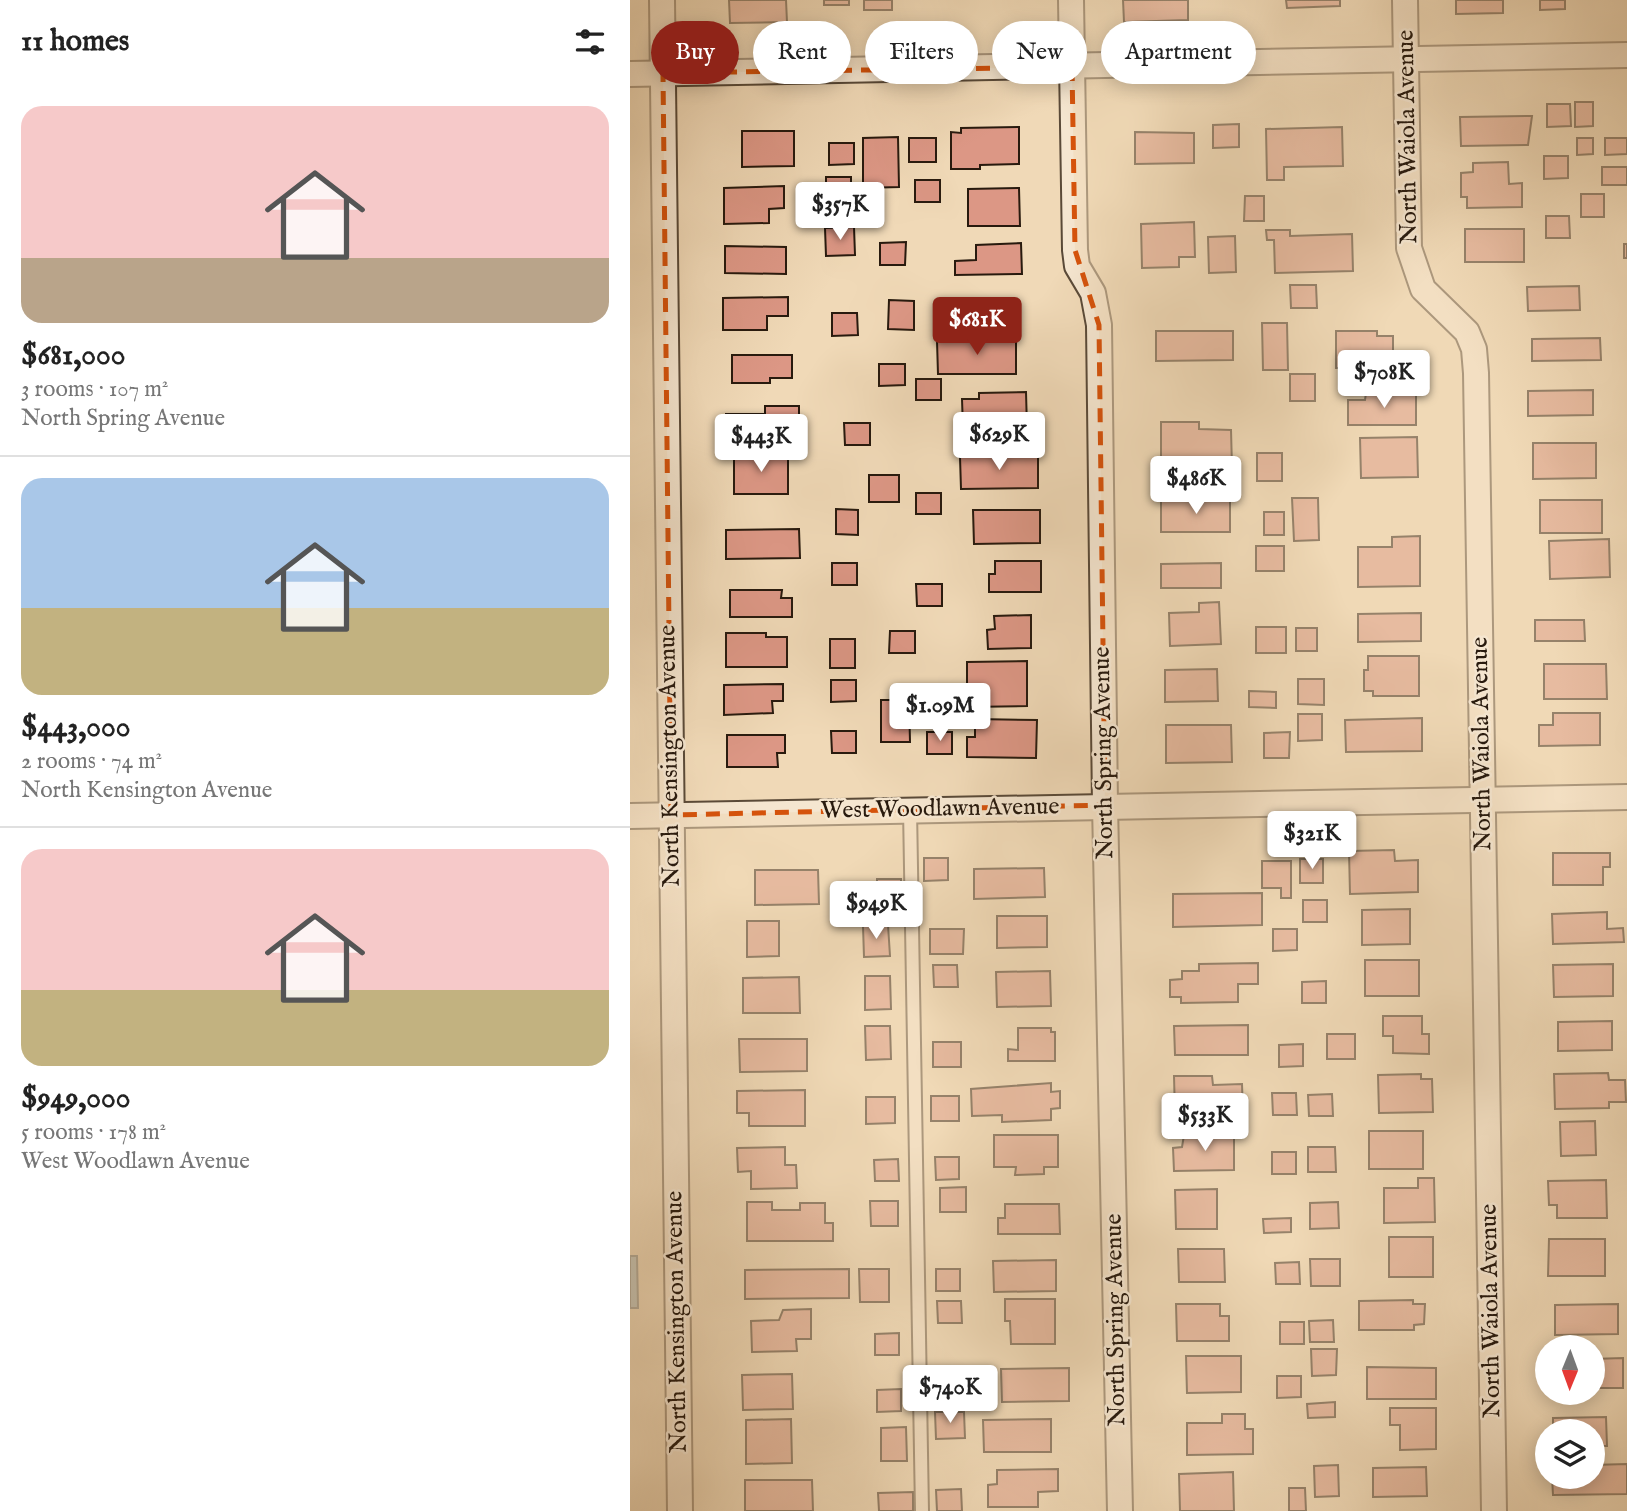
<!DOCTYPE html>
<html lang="en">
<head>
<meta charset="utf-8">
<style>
  body { margin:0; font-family:"IM FELL English",serif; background:#f2f2f2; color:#222; height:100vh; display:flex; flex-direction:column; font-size:26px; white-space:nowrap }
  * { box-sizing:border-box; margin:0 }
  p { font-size:23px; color:#767676 }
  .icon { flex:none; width:38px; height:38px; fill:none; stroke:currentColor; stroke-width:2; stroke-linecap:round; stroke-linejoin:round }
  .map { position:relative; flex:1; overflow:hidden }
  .sheet { display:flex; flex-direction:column; background:#fff; width:630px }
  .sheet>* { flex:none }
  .guide { position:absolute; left:21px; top:21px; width:665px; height:63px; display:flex; gap:14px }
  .needle { width:46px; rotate:181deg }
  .fabs { position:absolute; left:905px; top:1335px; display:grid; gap:14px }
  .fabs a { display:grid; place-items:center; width:70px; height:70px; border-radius:50%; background:#fff; box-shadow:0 4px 18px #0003; font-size:35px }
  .price { position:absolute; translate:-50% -60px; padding:0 16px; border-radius:7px; background:#fff; color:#222; font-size:23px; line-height:46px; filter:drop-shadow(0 2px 4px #0008) }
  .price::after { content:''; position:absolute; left:50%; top:42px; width:21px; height:16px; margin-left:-10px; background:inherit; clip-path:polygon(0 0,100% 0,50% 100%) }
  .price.active { background:#8f2418; color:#fff }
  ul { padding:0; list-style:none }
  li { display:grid; align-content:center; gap:14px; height:371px; padding:0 21px }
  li+li { border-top:2px solid #e0e0e0 }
  li span { display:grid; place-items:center; height:217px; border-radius:21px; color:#555 }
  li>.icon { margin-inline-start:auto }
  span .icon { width:126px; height:126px; fill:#fffc; stroke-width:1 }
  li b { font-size:30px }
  h2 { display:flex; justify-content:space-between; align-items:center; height:84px; padding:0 21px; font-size:30px }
  .pill { padding:0 24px; border-radius:32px; background:#fff; box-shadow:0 4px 18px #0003; font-size:24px; line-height:63px }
  .pill.active { background:#8f2418; color:#fff }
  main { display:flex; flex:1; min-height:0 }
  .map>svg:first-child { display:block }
  .water { fill:#a0b7ba; stroke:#707875; stroke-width:2 }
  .building { fill:#dc9785; stroke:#281a0e; stroke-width:2 }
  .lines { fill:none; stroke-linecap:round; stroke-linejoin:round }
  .lane-casing { stroke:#5a4a38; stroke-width:16 }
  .street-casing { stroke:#5a4a38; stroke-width:28 }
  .lane { stroke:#f5e6d0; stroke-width:12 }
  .street { stroke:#f5e6d0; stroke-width:24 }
  .marked { fill:none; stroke:#d5530c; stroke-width:5; stroke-dasharray:14 9; stroke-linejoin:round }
  .labels { text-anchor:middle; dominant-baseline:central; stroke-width:5; stroke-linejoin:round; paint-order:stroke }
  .street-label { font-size:24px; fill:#281a0e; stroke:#f5e6d0 }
</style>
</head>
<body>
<main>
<section class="sheet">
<h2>11 homes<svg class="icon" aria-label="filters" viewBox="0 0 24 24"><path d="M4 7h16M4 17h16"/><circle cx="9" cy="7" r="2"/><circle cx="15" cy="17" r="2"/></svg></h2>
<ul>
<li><span style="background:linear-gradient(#f6c9c9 70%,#b9a48a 0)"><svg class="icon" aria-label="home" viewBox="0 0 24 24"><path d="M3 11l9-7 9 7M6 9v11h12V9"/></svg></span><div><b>$681,000</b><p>3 rooms · 107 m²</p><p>North Spring Avenue</p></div></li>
<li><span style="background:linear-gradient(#a9c7e8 60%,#c2b280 0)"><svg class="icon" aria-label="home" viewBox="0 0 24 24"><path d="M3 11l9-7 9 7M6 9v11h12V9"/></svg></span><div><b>$443,000</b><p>2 rooms · 74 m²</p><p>North Kensington Avenue</p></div></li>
<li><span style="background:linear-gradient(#f6c9c9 65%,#c2b280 0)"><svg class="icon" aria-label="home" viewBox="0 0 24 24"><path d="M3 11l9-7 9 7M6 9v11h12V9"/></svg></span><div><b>$949,000</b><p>5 rooms · 178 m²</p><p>West Woodlawn Avenue</p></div></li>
</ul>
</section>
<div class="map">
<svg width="997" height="1511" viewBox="0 0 997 1511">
  <rect width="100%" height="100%" fill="#f0d9b7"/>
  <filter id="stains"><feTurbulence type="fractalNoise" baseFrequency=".00286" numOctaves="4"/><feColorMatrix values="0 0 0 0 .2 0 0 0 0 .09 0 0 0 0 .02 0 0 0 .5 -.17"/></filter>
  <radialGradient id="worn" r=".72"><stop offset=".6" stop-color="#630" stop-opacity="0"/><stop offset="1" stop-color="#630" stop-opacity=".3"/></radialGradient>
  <!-- water -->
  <path class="water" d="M7 1256 8 1308H0V1256Z"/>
  <!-- building -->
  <g class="building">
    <path d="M99 0H156L157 22 100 23Z"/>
    <rect x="194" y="0" width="25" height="5"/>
    <rect x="234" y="0" width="28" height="10"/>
    <path d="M493 0H558V20L494 22Z"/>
    <path d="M656 0H710V6L657 8Z"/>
    <path d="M826 0H873V13L826 14Z"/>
    <path d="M910 0H935V9L910 10Z"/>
    <path d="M945 102H963V126L945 127Z"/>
    <path d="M917 104H940L941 126 917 127Z"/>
    <path d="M902 116 898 145 831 146 830 117Z"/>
    <path d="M609 124V147L583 148V125Z"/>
    <path d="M389 127V164L350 165V169H321V132L331 133V128Z"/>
    <path d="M712 127 713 166 654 167V180H637L636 129Z"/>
    <path d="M112 131H164V166L112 167Z"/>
    <path d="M505 132 564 133V163L505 164Z"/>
    <path d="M268 137 269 187 233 188V138Z"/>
    <rect x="279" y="138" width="27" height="24"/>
    <path d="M947 138H963V154L947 155Z"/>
    <path d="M975 138H997V154L975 155Z"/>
    <path d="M199 143H224V164L199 165Z"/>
    <path d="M914 156H938V178L914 179Z"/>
    <path d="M878 162 879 184 892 183V207L837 208V197H831V173L843 172V163Z"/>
    <rect x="972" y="167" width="25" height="18"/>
    <rect x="196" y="177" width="25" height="22"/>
    <rect x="285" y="180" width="25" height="22"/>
    <path d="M154 186V208L139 209V223L94 224V188Z"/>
    <path d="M389 188 390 226H338V189Z"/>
    <rect x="951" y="194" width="23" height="23"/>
    <path d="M615 196H634V221H614Z"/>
    <path d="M916 216H939L940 238H916Z"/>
    <path d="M564 222 565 257H549V267L512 268 511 224Z"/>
    <path d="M224 227 225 255 196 256 195 228Z"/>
    <rect x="835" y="229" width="59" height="33"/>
    <path d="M636 230H660V236L722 234 723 271 645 273 644 240H637Z"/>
    <path d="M605 236 606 272 579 273 578 237Z"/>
    <path d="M276 242 275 265H250V243Z"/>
    <path d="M391 243 392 274 325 275V261L346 260V245Z"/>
    <rect x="994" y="244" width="3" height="14"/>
    <path d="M95 246 156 247V274L95 273Z"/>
    <path d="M660 285H686L687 308H661Z"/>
    <path d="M949 286 950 310 898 311 897 287Z"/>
    <path d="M158 297V316H137V330H93V298Z"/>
    <path d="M259 300 284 301V330L258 329Z"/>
    <path d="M202 313H227L228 335 202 336Z"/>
    <path d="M632 323H657L658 370H633Z"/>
    <path d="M526 331H603V360L526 361Z"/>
    <path d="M706 331H747V336H763V368H706Z"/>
    <path d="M970 338 971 360 902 361V339Z"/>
    <path d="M386 340V374H308L307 341Z"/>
    <path d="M102 355H162V378H140V383H102Z"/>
    <path d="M249 364H275V385L249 386Z"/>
    <rect x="660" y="374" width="25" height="27"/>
    <rect x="286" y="379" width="25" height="21"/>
    <path d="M963 390V415L898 416V391Z"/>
    <path d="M396 392 397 428 333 429 332 399H349V393Z"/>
    <path d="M736 393H786V425H718V400H735Z"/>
    <path d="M135 406H169V443H96V414H135Z"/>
    <path d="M531 422H569V429L601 430 602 467 571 468V477H531Z"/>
    <path d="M214 423H240V445H215Z"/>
    <path d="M787 437 788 477 731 478 730 438Z"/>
    <path d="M903 443H966V478L903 479Z"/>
    <rect x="627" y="453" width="25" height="28"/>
    <rect x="104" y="454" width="54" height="40"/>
    <path d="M408 456V488L331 489 330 457Z"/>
    <rect x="239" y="475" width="30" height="27"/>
    <rect x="286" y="493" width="25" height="21"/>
    <path d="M662 498H688L689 540 664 541Z"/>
    <rect x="531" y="500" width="69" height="32"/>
    <rect x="910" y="500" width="62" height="33"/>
    <path d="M206 509 228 510V535L206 534Z"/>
    <path d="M343 510H410V543L344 544Z"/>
    <rect x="634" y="512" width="20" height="23"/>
    <path d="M169 529 170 558 96 559V530Z"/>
    <path d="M790 536V586L728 587V547H762V537Z"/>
    <path d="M979 539 980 577 920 579 919 541Z"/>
    <rect x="626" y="546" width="28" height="25"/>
    <path d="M365 561H411V592H359V574H365Z"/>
    <rect x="202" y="563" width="25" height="22"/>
    <path d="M591 563V588H531V564Z"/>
    <path d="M286 584H312V606H287Z"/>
    <path d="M100 590H152L151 598H162V617H100Z"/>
    <path d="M589 602 591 644 540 646 539 613 569 612V603Z"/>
    <path d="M791 613V641L728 642V614Z"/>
    <path d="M401 615V648L358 649 357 630 365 629 364 616Z"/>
    <path d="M905 620H954L955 641H905Z"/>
    <rect x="626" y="627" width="30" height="26"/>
    <rect x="666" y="628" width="21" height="23"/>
    <path d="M260 631H285V653H259Z"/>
    <path d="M96 633H136V637H157V667H96Z"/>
    <rect x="200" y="639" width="25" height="29"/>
    <path d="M738 656H789V696H743V691H734V670H738Z"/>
    <path d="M397 661V706L337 707V662Z"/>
    <path d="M914 664H976L977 699H914Z"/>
    <path d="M587 669 588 701 535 702V670Z"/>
    <path d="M668 679H694V705L668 704Z"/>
    <path d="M201 680H226V701L201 702Z"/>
    <path d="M153 684V701H142L143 713 94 715V685Z"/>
    <path d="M619 691 646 692V708L619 707Z"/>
    <path d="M251 700H279L280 742H251Z"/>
    <path d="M923 713H970V745L909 746V725H923Z"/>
    <path d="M668 714H692V740L668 741Z"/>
    <path d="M792 718V751L716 752 715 720Z"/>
    <path d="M345 719 407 720 406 758 337 757V737H345Z"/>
    <path d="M536 725H601L602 762 536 763Z"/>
    <path d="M201 731H226V753H202Z"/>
    <rect x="297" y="732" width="25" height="22"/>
    <path d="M660 732 659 758H634V733Z"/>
    <path d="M97 735H155V753H147L148 767H97Z"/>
    <path d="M764 850 765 861 788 860V892L720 894 719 851Z"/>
    <path d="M923 853H980V867H973V885H923Z"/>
    <path d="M294 858H318V880L294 881Z"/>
    <rect x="670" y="859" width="23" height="24"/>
    <path d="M632 861H661V898H651V888H632Z"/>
    <path d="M414 868 415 897 344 899V869Z"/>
    <path d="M125 870H188L189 904 125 905Z"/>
    <path d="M247 879H271V900L247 901Z"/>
    <path d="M632 893V925L543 927V894Z"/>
    <rect x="673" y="900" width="24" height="22"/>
    <path d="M780 909V944L732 945V910Z"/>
    <path d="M977 912V929L993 928 994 942 923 944 922 914Z"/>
    <path d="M367 916H417V947L367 948Z"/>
    <path d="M117 921H149V956L117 957Z"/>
    <path d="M258 925 260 956 234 957 233 926Z"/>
    <path d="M300 929H334L333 954H300Z"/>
    <path d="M643 929H667V950L643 951Z"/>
    <rect x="735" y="960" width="54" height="36"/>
    <path d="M628 963V984H608V1002L551 1003V997H540V980L552 979V971H569V964Z"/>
    <path d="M983 964V996L924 997 923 965Z"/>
    <path d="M303 965H327L328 987H304Z"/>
    <path d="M420 971 421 1006 367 1007 366 972Z"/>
    <path d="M235 976H260L261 1009 235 1010Z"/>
    <path d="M169 977 170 1013H113V978Z"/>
    <path d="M696 981V1003H672V982Z"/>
    <path d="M753 1016H792V1034H799V1054L763 1053V1036H753Z"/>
    <path d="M982 1021V1050L928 1051V1022Z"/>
    <path d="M618 1025V1055H545L544 1026Z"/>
    <path d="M235 1026H260L261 1059 236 1060Z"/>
    <path d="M388 1028H421V1032H425V1061H378V1049L388 1050Z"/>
    <rect x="697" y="1034" width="28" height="25"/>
    <path d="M109 1039H177V1071L110 1072Z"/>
    <rect x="303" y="1042" width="28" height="25"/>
    <path d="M673 1044V1066L649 1067V1045Z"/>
    <path d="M978 1073 979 1080H995L996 1102H979V1108L925 1109 924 1074Z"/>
    <path d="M791 1074V1079H802L803 1112 749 1113 748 1075Z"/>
    <path d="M544 1076H582L583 1085 612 1084 613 1114 545 1115Z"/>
    <path d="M421 1083V1092L430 1091V1108L421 1109V1120L372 1122V1115L342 1116 341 1089Z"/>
    <path d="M175 1090V1126H119V1113H107V1091Z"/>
    <path d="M642 1093H666L667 1115H643Z"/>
    <path d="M702 1094 703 1116H679L678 1095Z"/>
    <rect x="301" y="1096" width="28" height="25"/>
    <path d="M236 1097H265V1123L236 1124Z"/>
    <path d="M965 1121 966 1155 931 1156 930 1122Z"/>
    <rect x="739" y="1131" width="54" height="38"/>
    <path d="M604 1134V1170L544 1171 543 1148 552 1147 554 1135Z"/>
    <path d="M364 1135H428V1167H414V1174L385 1175 386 1167H364Z"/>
    <path d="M155 1147V1165H166L167 1188 121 1189V1171L108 1172 107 1148Z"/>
    <path d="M678 1147H705L706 1172H678Z"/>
    <rect x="642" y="1152" width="24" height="22"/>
    <path d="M305 1157H329V1179L306 1180Z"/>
    <path d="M268 1159 269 1181H245L244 1160Z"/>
    <path d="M788 1178H804L805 1222 754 1223V1188H788Z"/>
    <path d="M976 1180 977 1218H927V1205H919L918 1181Z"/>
    <path d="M336 1187V1212H310V1188Z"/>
    <path d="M587 1189V1229H546L545 1190Z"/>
    <path d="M240 1201H268V1226H241Z"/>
    <path d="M117 1202H142V1210H170V1203H195V1223H203V1241H117Z"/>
    <path d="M708 1202 709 1228 680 1229V1203Z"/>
    <path d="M375 1204H429L430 1234H368V1218H375Z"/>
    <path d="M661 1218V1232L634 1233 633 1219Z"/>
    <rect x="759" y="1237" width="44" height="40"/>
    <path d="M919 1239H975V1276H918Z"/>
    <path d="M548 1249H594L595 1282H549Z"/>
    <path d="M680 1259H710V1286H681Z"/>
    <path d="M426 1260V1291L364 1292 363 1261Z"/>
    <path d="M669 1262 670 1284H646L645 1263Z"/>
    <path d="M219 1269V1298L115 1299V1270Z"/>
    <path d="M229 1269H259V1302H230Z"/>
    <rect x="306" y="1269" width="24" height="22"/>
    <path d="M375 1299H425V1344H381L380 1321H375Z"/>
    <path d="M783 1300V1304H795L794 1324 784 1325V1330H729V1301Z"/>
    <path d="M307 1301H331L332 1323H308Z"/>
    <path d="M546 1304H590V1316H599V1341H547Z"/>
    <path d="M988 1304V1334L925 1335V1305Z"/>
    <path d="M181 1309V1339H166L167 1351 122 1352 121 1321 149 1320 153 1310Z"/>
    <path d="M703 1320 704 1342H680L679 1321Z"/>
    <rect x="650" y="1322" width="24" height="22"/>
    <path d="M269 1333V1355H245V1334Z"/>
    <path d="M681 1349H707L706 1375 682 1376Z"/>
    <path d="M556 1356H611V1392L557 1393Z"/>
    <path d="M993 1358V1388H962V1359Z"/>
    <path d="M737 1367 806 1368V1399H737Z"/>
    <path d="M439 1368V1401L372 1402 371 1369Z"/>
    <path d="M162 1374 163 1409 113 1410 112 1375Z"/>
    <path d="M335 1376V1401L307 1402V1377Z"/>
    <path d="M647 1376H671V1397L647 1398Z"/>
    <path d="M271 1389V1411L247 1412V1390Z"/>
    <path d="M705 1402V1417L678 1418 677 1404Z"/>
    <path d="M760 1408H806V1449L770 1450V1425H760Z"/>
    <path d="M305 1412H334L335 1438 306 1439Z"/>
    <path d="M592 1414H615V1429H623V1454L557 1455V1423H592Z"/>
    <path d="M976 1417 977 1446H962V1432H923V1418Z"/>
    <path d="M161 1419 162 1463 116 1464V1420Z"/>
    <path d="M421 1419V1452H354L353 1420Z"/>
    <path d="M276 1427 277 1461H251V1428Z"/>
    <path d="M997 1464V1494L923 1495 922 1477H962V1465Z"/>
    <path d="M708 1465 709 1496 685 1497 684 1466Z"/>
    <path d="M796 1467 797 1496 743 1497V1468Z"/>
    <path d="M428 1469V1491L408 1492V1507H358V1485L367 1484V1470Z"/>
    <path d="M603 1472 604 1511H550L549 1474Z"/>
    <path d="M115 1480H182L183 1511H115Z"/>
    <path d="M659 1488H675L676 1511H659Z"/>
    <path d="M331 1489 332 1511H307L306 1490Z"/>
    <path d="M283 1492V1511H249L248 1493Z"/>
  </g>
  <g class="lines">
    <!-- lane casing -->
    <g class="lane-casing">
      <path id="lane" d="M280 809 292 1511"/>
    </g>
    <!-- street casing -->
    <g class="street-casing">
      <g id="street">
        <path d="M32 0 50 1511"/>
        <path d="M441 0 445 250 447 266 463 293 469 325 475 805 490 1511"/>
        <path d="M775 0 779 248 793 289 837 332 844 349 846 373 864 1511"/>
        <path d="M0 74 997 55"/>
        <path d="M0 816 997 797"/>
      </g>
    </g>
    <!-- lane -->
    <use href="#lane" class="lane"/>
    <!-- street -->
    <use href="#street" class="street"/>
  </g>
  <!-- marked area -->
  <path d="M0 0H997V1511H0ZM442 67 445 250 469 325 475 805 41 815 33 73Z" fill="#f0d9b7" fill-opacity=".55" fill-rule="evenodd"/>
  <path class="marked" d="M442 67 445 250 469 325 475 805 41 815 33 73Z"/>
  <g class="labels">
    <!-- street labels -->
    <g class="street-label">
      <text transform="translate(778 137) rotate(-91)">North Waiola Avenue</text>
      <text transform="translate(852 744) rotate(-91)">North Waiola Avenue</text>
      <text transform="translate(474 753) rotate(-91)">North Spring Avenue</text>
      <text transform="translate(40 756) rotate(-91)">North Kensington Avenue</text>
      <text transform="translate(310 809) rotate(-1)">West Woodlawn Avenue</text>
      <text transform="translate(861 1311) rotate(-91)">North Waiola Avenue</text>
      <text transform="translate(486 1320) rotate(-91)">North Spring Avenue</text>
      <text transform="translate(47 1322) rotate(-91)">North Kensington Avenue</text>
    </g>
  </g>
  <rect width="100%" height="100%" filter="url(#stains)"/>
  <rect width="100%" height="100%" fill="url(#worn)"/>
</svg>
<div class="fabs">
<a><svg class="needle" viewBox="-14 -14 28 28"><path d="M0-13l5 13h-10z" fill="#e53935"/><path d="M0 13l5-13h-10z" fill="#767676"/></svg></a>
<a><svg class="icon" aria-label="layers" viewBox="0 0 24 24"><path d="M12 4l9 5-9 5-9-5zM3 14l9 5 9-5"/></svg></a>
</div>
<b class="price" style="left:210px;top:242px">$357K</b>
<b class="price active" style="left:347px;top:357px">$681K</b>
<b class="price" style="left:754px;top:410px">$708K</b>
<b class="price" style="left:369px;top:472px">$629K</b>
<b class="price" style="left:131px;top:474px">$443K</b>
<b class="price" style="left:566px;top:516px">$486K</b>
<b class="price" style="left:310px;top:743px">$1.09M</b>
<b class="price" style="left:682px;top:871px">$321K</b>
<b class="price" style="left:246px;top:941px">$949K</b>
<b class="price" style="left:575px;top:1153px">$533K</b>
<b class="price" style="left:320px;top:1425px">$740K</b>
<div class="guide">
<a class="pill active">Buy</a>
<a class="pill">Rent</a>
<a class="pill">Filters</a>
<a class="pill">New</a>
<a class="pill">Apartment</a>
</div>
</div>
</main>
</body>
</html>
